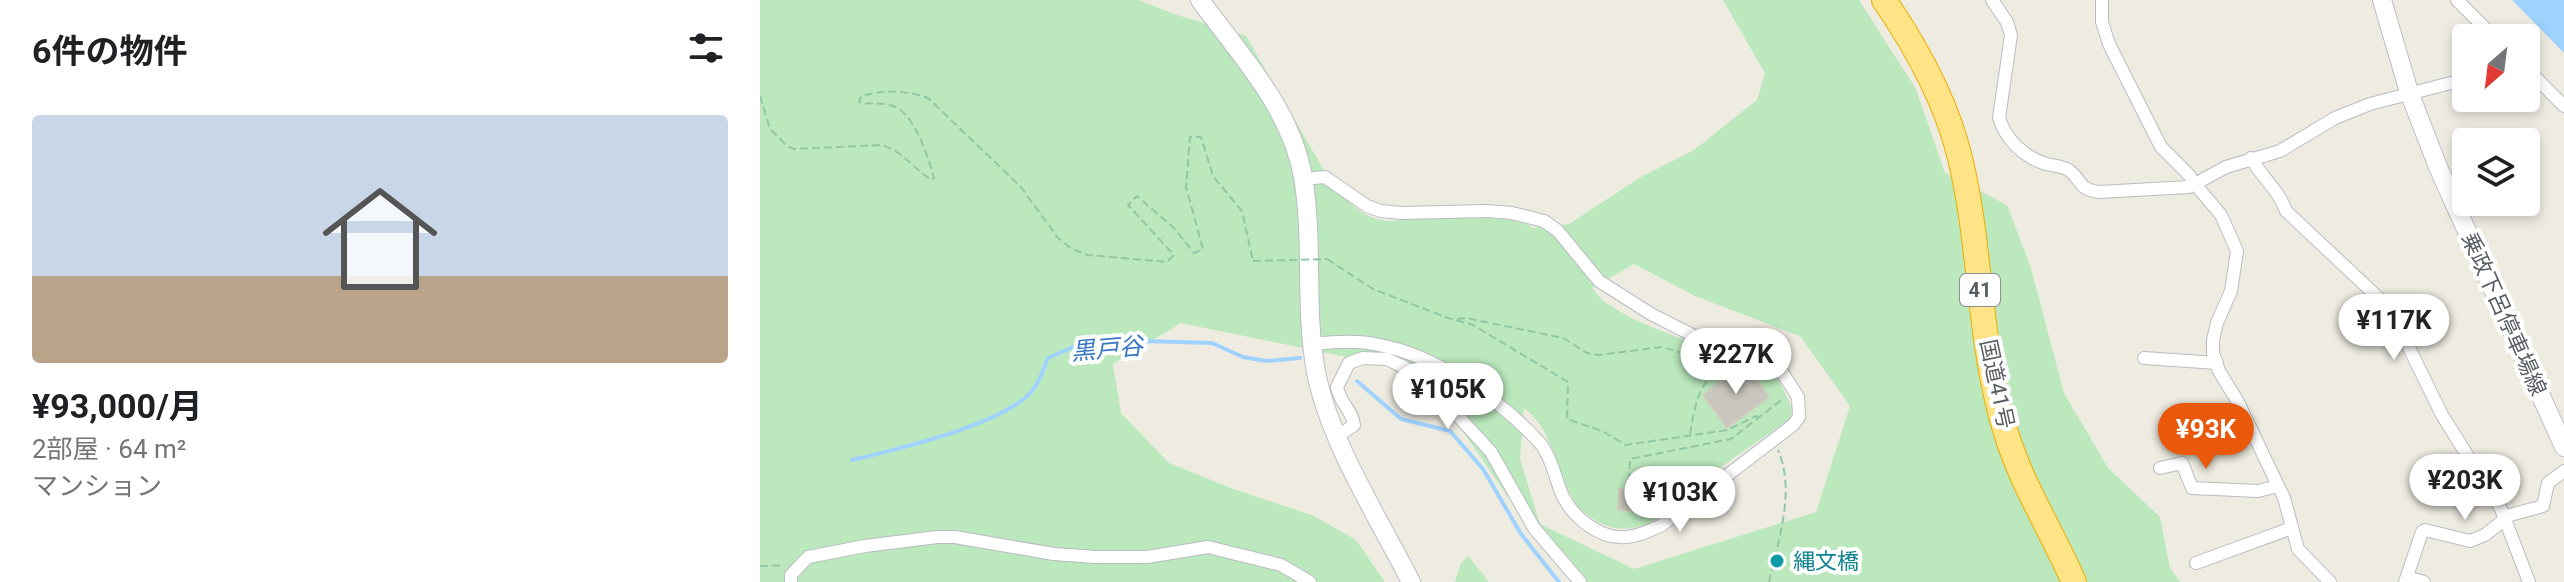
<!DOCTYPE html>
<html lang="ja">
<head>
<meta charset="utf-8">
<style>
  body { margin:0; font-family:Roboto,"Noto Sans JP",sans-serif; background:#f2f2f2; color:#202124; height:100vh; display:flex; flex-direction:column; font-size:30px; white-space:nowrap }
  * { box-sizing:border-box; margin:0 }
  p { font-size:26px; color:#757577 }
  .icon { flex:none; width:44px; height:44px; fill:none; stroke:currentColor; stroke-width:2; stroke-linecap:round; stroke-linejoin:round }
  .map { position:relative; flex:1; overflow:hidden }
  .sheet { display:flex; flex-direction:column; background:#fff; width:760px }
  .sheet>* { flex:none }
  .needle { width:52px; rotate:208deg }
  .buttons { position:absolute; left:1692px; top:24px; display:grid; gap:16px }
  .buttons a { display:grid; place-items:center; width:88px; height:88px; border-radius:8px; background:#fff; box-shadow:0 4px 12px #0003; font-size:40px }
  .price { position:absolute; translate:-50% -68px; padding:0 18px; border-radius:28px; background:#fff; color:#222; font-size:26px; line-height:52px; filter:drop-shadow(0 2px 4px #0008) }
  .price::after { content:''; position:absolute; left:50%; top:48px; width:24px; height:18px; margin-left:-12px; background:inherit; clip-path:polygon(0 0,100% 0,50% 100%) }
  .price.current { background:#ea580c; color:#fff }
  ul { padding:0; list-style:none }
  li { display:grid; align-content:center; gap:16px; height:424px; padding:0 32px }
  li+li { border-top:2px solid #e0e0e0 }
  li span { display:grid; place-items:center; height:248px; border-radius:8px; color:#555 }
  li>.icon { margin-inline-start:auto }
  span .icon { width:144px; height:144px; fill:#fffc; stroke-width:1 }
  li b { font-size:34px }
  h2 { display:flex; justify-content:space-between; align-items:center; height:96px; padding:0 32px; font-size:34px }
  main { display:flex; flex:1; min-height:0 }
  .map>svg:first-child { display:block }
  .green { fill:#bbe8bc; fill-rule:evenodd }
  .water { fill:#a0d2ff }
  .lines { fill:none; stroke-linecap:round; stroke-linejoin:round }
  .stream { stroke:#a0d2ff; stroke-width:4 }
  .building { fill:#c9c6be; stroke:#d3cdbf; stroke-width:2 }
  .street-casing { stroke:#b9bcc1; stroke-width:14 }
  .secondary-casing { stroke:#babdc4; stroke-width:20 }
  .highway-casing { stroke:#efac00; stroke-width:26 }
  .path { stroke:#92c7a3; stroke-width:2; stroke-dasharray:8 4; stroke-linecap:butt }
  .street { stroke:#fff; stroke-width:12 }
  .secondary { stroke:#fff; stroke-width:18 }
  .highway { stroke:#ffe487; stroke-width:24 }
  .path-bridge { stroke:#92c7a3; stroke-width:2; stroke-dasharray:8 4; stroke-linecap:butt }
  .culture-dot { fill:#0f9aa8; stroke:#fff; stroke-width:3 }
  .labels { text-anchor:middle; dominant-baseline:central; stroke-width:8; stroke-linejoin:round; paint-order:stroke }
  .shield { fill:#fff; stroke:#8b8e92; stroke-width:2 }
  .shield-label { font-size:20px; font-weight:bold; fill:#595e63 }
  .street-label { font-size:22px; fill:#595e63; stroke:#fff }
  .culture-label { font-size:22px; fill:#0d838f; stroke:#fff; text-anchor:start }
  .water-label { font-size:24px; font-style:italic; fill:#3677c4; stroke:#fff }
</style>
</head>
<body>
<main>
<section class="sheet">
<h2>6件の物件<svg class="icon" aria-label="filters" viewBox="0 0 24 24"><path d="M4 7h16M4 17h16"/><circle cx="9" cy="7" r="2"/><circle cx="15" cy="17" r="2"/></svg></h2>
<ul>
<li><span style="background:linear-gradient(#c9d6e8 65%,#b9a48a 0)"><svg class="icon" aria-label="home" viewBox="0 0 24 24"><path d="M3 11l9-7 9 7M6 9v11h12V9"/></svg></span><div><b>¥93,000/月</b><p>2部屋 · 64 m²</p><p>マンション</p></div></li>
</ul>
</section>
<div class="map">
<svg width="1804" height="582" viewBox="0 0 1804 582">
  <rect width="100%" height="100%" fill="#eeece1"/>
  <!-- green -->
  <g class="green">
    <path d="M0 0H379L414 14 486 36 576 191C593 206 604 218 628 221 662 220 747 210 773 228L809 224 881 177 934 150 997 100 1005 73 963 0H1099L1156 89 1185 173 1247 205 1270 265 1304 393 1348 468 1400 517 1410 568 1420 582H818L804 573 759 513 689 411 658 386 625 365 421 323 353 364 361 413 409 463 476 490 554 516 596 540 625 582H0ZM874 264 935 296 1040 336 1090 406 1056 512 874 569 780 524 760 459 764 408C793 429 795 469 813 499 818 509 830 518 840 523 887 546 926 494 960 468 983 451 1007 435 1031 419L1032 407 1009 362 1002 355 988 351 957 352 899 330 871 318 843 301 832 288Z"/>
    <path d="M708 556 729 582H695L701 563Z"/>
  </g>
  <!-- water -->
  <path class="water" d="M1752 0H1804V53Z"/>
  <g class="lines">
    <!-- stream -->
    <g class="stream">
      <path d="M597 381 641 419 690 431 723 469 761 534 799 582"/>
      <path d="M92 460C134 450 252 423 275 387 281 378 284 367 288 358L313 347 358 348 387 341 452 343 483 357 506 361 540 358"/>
    </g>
  </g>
  <!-- building -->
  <g class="building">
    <path d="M985 363 1009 397 967 428 943 395Z"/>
    <path d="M859 489 878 490 876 511 858 510Z"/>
  </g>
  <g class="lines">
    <!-- street casing -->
    <g class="street-casing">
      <g id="street">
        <path d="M1232 0 1247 22 1251 35 1239 118C1246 140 1264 157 1286 164 1294 166 1304 166 1310 171 1324 183 1317 188 1339 192L1429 187 1435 184 1429 175 1401 147 1349 44 1342 22V0"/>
        <path d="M1697 0 1735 38"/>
        <path d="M1766 68 1804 106"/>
        <path d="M1491 158C1502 178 1519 190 1526 211L1625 304 1633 315 1682 415 1741 509 1769 582"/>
        <path d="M543 179 565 177 607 206 621 211 641 213 727 211 752 213 784 221 798 231 839 281 891 314 948 343 988 345 1010 353 1038 397 1039 417 1033 425 902 525C891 530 880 536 867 537 839 540 811 516 801 492 795 476 790 454 779 442 742 401 675 355 619 345 597 340 575 342 552 344"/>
        <path d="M1384 358 1457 363"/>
        <path d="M578 436 594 425C593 411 579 402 577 387L589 363 603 358 627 359 652 371 667 382 731 452 774 528 820 582"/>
        <path d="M1400 468 1422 463 1432 488 1498 491 1518 486"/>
        <path d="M1436 563 1532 528"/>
        <path d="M1647 577 1664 582"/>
        <path d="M31 582V575L48 557 105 546 177 537H195L294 554 335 557H387L448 547 521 565 550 582"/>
        <path d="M1570 582 1538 549 1524 498 1478 402 1459 371 1453 353V340L1457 323 1471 291 1477 251 1461 215 1435 184 1466 167 1520 151 1575 118 1610 104 1706 79"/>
        <path d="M1645 582 1662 532 1665 530 1710 541 1725 535 1750 515 1783 506 1788 483 1804 471"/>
      </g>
    </g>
    <!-- secondary casing -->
    <g class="secondary-casing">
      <g id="secondary">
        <path d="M440 0C480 55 531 108 543 177 554 241 544 307 556 372 570 443 618 517 651 582"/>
        <path d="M1622 0 1649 92 1678 167 1804 447"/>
      </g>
    </g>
    <!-- highway casing -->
    <g class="highway-casing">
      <path id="highway" d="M1124 0C1157 48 1186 100 1200 158 1222 248 1218 344 1246 433 1262 485 1292 532 1314 582"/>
    </g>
    <!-- path -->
    <g class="path">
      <path d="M0 96 10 129 26 145 34 149 121 145C144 151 154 170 172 180L174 178C168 157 154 110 130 105 120 102 109 105 99 102L101 96C124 90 146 90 168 98L261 187 298 238 312 249 328 255 407 262 414 255 368 205 377 196 414 228 434 253 443 249 426 187 430 137H441L453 176 482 211 493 261"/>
      <path d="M567 259 613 289 688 318 713 325 808 382 807 419 842 431 866 445 967 430 996 416 998 418"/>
      <path d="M697 319 706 318 803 338 827 353 838 355 902 347 957 363 980 358"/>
      <path d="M930 434C934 412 938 376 963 372"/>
      <path d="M869 481 870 459 971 439 1024 398"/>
      <path d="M0 566 23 565"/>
      <path d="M1009 582C1018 540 1036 492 1018 450"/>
    </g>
    <!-- street -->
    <use href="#street" class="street"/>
    <!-- secondary -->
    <use href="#secondary" class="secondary"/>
    <!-- highway -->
    <use href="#highway" class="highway"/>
    <!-- path-bridge -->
    <path class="path-bridge" d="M493 261 567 259"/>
  </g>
  <!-- markers -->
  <circle class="culture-dot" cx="1017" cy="561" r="8"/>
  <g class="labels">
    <!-- shield labels -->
    <rect class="shield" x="1200" y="274" width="40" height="32" rx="6"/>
    <g class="shield-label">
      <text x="1220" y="290">41</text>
    </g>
    <!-- street labels -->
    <g class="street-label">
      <text transform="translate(1744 314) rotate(66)">乗政下呂停車場線</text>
      <text transform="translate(1237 384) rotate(78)">国道41号</text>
    </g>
    <!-- culture labels -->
    <g class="culture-label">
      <text x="1033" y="561">縄文橋</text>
    </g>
    <!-- water labels -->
    <g class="water-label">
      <text transform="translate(347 349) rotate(-5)">黒戸谷</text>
    </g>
  </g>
</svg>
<div class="buttons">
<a><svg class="needle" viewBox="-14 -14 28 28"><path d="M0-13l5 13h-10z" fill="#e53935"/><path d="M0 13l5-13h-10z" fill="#757577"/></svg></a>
<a><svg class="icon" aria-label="layers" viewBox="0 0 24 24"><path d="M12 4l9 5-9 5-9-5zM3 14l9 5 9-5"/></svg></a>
</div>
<b class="price" style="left:1634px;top:362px">¥117K</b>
<b class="price" style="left:976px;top:396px">¥227K</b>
<b class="price" style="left:688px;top:431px">¥105K</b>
<b class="price current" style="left:1446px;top:471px">¥93K</b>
<b class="price" style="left:1705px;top:522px">¥203K</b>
<b class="price" style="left:920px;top:534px">¥103K</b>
</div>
</main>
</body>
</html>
